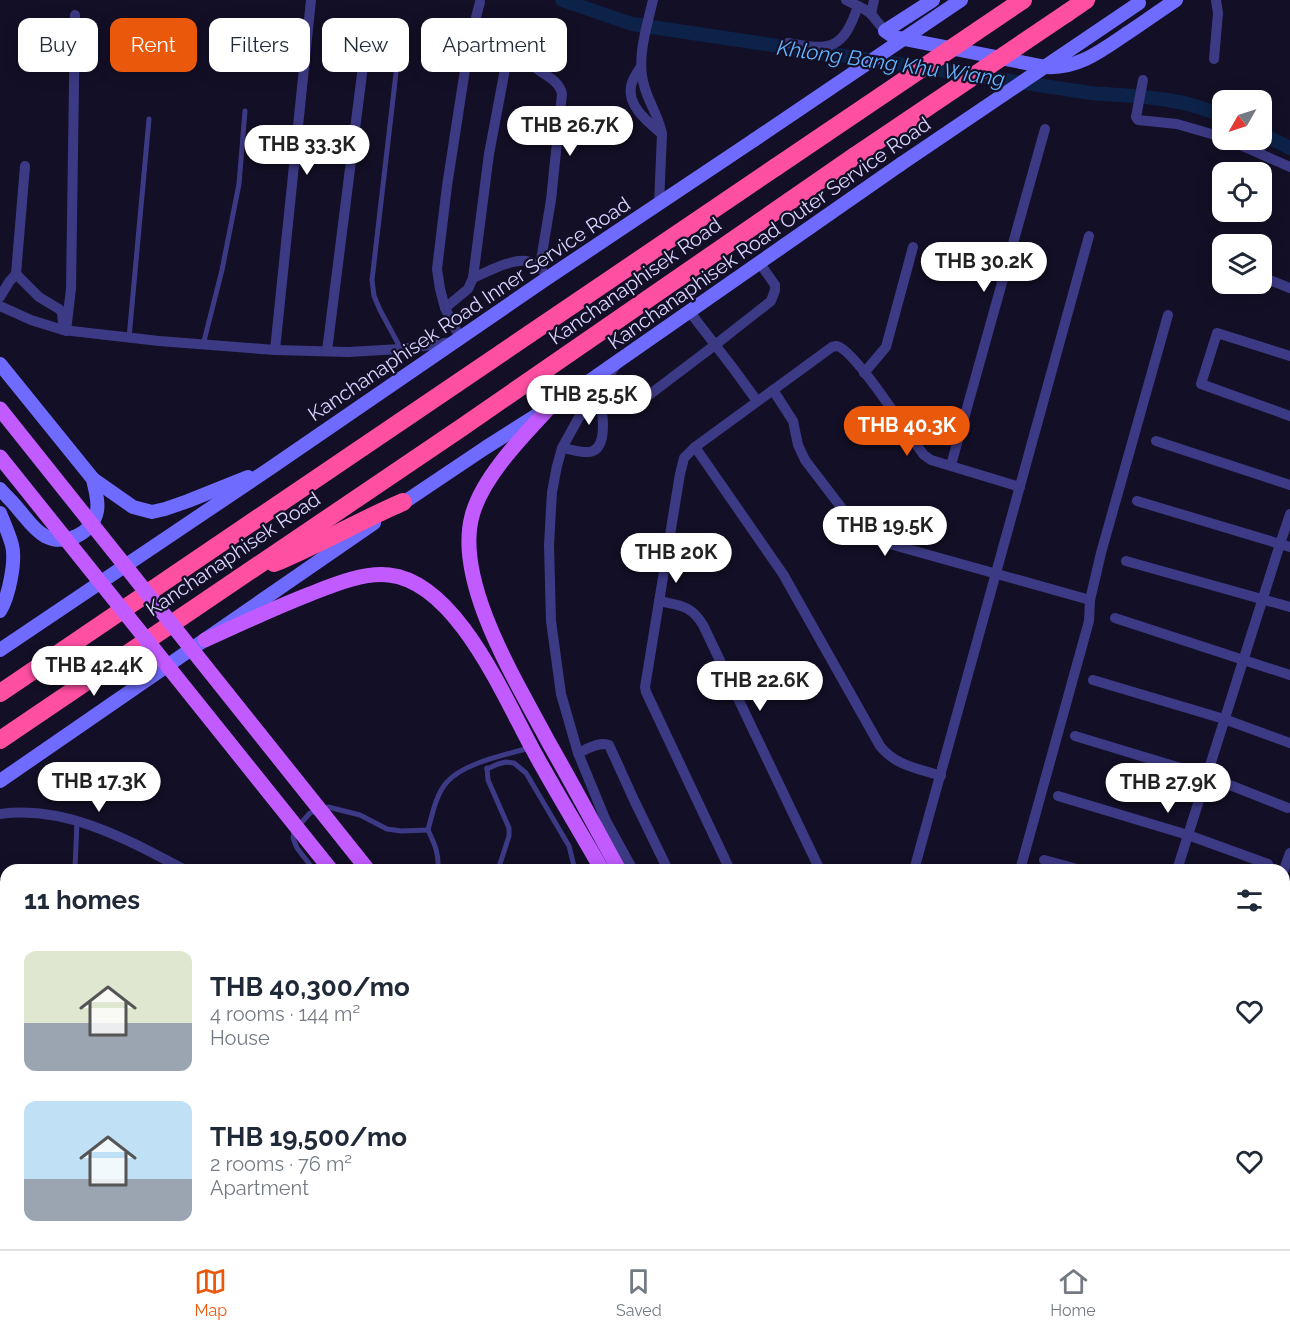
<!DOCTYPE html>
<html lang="en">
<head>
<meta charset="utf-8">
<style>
  body { margin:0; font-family:Raleway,sans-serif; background:#f6f6f7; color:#1f2937; height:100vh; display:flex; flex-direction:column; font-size:22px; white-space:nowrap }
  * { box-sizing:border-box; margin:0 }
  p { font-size:20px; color:#747a83 }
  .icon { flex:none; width:33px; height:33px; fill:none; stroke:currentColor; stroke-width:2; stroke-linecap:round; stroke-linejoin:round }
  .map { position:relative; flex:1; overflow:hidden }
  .details { position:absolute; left:0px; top:864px; width:1290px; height:386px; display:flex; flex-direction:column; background:#fff; border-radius:18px 18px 0 0; box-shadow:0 3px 15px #0003 }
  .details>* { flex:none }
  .guide { position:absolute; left:18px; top:18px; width:600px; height:54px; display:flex; gap:12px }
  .needle { width:39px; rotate:231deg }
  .buttons { position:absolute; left:1212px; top:90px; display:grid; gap:12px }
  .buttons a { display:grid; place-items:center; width:60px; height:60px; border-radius:12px; background:#fff; box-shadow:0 3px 15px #0003; font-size:30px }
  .price { position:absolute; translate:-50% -51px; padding:0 14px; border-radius:21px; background:#fff; color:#222; font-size:20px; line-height:39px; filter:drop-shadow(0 2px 3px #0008) }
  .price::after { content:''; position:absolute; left:50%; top:36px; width:18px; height:14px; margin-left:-9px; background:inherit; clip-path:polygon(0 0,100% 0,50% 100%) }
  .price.on { background:#ea580c; color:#fff }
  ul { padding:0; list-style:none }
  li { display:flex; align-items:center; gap:18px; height:150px; padding:0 24px }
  li span { display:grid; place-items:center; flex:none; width:168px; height:120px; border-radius:12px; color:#555 }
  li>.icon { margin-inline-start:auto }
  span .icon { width:72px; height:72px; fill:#fffc; stroke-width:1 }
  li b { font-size:26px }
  h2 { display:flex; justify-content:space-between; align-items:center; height:72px; padding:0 24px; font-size:26px }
  .pill { padding:0 21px; border-radius:12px; background:#fff; box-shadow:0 3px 15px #0003; font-size:21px; line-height:54px }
  .pill.on { background:#ea580c; color:#fff }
  .tabs { display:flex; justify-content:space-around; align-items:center; height:84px; border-top:2px solid #e0e1e3; background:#fff; font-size:16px; color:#747a83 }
  .tabs a { display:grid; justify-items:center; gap:3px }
  .tabs .on { color:#ea580c }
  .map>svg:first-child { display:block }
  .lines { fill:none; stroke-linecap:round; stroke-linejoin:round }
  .canal { stroke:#0c2248; stroke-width:14 }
  .lane { stroke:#3d3a85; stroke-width:5 }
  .street { stroke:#3d3a85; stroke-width:10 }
  .secondary { stroke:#6f6bff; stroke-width:14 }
  .primary { stroke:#c25bff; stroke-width:15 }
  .highway { stroke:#ff4fa3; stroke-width:18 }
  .secondary-bridge { stroke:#6f6bff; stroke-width:14 }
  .primary-bridge { stroke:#c25bff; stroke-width:15 }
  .highway-bridge { stroke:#ff4fa3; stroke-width:18 }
  .labels { text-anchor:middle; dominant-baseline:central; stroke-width:4.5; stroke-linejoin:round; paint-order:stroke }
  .street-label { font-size:20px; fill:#d9d4ff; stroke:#130f26 }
  .water-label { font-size:21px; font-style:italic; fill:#62b6ff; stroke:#130f26 }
</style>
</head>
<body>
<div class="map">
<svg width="1290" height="1249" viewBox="0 0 1290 1249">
  <rect width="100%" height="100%" fill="#130f26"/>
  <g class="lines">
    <!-- canal -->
    <g class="canal">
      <path d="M562 0 632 24 1091 93C1135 96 1182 97 1222 116"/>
      <path d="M1262 134 1290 148"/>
    </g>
    <!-- lane -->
    <g class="lane">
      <path d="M396 73 372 280 374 296 380 310 401 349"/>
      <path d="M129 338 149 119"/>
      <path d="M203 345 222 270 239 184 245 111"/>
      <path d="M487 768 488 780 509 828V836L498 870"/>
      <path d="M487 769 498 764 506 762 514 763 526 773 569 846 575 870"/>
      <path d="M75 868 77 822"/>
      <path d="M314 870 297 848 293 838 294 831 310 813 328 807 360 815 387 829 401 831 428 830"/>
      <path d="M438 870C439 853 435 845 428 830 432 815 436 794 447 782 464 763 505 755 529 748"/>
      <path d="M0 960 6 963"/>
      <path d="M0 987 6 968"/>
      <path d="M0 1118 6 1120"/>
      <path d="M0 1157 6 1160"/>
      <path d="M0 1189 6 1173"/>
      <path d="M0 1224 6 1226"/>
      <path d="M56 1244 64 1249"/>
      <path d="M613 1244 627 1249"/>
      <path d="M958 1244 974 1249"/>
      <path d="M500 1249 503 1244"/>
      <path d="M524 1249 527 1244"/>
      <path d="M540 1249 543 1244"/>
      <path d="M632 1249 634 1244"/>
    </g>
    <!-- street -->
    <g class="street">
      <path d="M653 0C647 26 636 59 644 85 648 102 659 116 662 134L659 204"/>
      <path d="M846 0 864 9 871 14 885 31"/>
      <path d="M871 14 874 0"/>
      <path d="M788 43C830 51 843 50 858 6"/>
      <path d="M1214 59 1218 13 1216 0"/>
      <path d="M640 68C636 74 632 80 631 86 627 106 648 122 662 134"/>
      <path d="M537 69C547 76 560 82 562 94L551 200 540 266"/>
      <path d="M1143 80 1136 117 1138 120 1177 124 1222 137"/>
      <path d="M1229 140 1290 167"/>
      <path d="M16 274 39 297 59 309 62 312 63 324"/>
      <path d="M1262 277 1290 288"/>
      <path d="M473 278C487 272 511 259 526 261 531 262 536 264 540 266L542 270"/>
      <path d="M0 297 9 282 16 274 25 166"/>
      <path d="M0 306 31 320 63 330 159 341 275 350 348 352 401 349 452 342"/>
      <path d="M445 308 468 289 473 278 489 154 506 64"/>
      <path d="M689 311 733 368 757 401"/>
      <path d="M66 331 71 289 75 15"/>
      <path d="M460 338 445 308 440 289 437 269 447 186 469 44 480 2"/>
      <path d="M275 350 311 0"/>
      <path d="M327 351 363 66"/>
      <path d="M1290 356 1217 333 1201 384 1290 416"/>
      <path d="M616 365 578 419 562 448 557 466 552 492 549 545 551 621 561 694 578 753 606 821 633 870"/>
      <path d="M864 373 886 347 913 247"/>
      <path d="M773 390 793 421 798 445 805 460 857 528 866 535 879 541 1090 600"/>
      <path d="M649 395 715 345 771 301 775 290V285L759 262"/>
      <path d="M1156 441 1290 485"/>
      <path d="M695 447 783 574 880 746C896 766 917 768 941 776"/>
      <path d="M562 448C570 449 578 452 586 452 612 453 601 405 599 390"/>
      <path d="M951 465 1045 129"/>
      <path d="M1137 501 1280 544 1290 514"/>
      <path d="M1126 561 1290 607"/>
      <path d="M659 601C681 606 691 605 703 625L820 870"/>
      <path d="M1115 618 1290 675"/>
      <path d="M1093 680 1224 719 1290 743"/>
      <path d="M1075 736 1207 776 1288 808"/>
      <path d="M578 753C587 749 600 741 609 745L634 800 668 870"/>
      <path d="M1058 796 1188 835 1268 864"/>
      <path d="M0 814C67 805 128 840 185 870"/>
      <path d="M1044 860 1081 870"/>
      <path d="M730 870 646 692 645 687 680 474 684 458 695 447 832 347 837 346C856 351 908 435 924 455L931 460 1020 487"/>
      <path d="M914 870 1089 236"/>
      <path d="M1020 870 1089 621 1090 600 1101 553 1168 315"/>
      <path d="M1177 870 1280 544 1290 547"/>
      <path d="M1284 870 1290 853"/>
      <path d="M1284 896 1290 899"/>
      <path d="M1284 908 1290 911"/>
      <path d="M1284 958 1290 961"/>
      <path d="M1284 1009 1290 1011"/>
      <path d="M1284 1085 1290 1087"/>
      <path d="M1284 1123 1290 1125"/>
      <path d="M1284 1176 1290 1178"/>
      <path d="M1236 1244 1250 1249"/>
      <path d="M1080 1249 1082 1244"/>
      <path d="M1155 1249 1157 1244"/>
    </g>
    <!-- secondary -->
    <g class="secondary">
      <path d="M933 0 885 31 894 37 1046 67C1078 69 1101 51 1126 34 1143 23 1159 11 1176 0"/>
      <path d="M0 364 93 479 133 507 152 512 165 509 188 501 248 477"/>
      <path d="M0 489C6 496 13 502 19 510 27 519 34 530 45 536 65 547 93 533 97 511 99 500 95 490 93 479"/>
      <path d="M397 507 485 448 578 389 901 164"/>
      <path d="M0 513C4 523 9 534 12 545 16 561 9 596 0 611"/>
      <path d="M0 650 272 467 546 279 754 140"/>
      <path d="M0 781 374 523"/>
    </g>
    <!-- primary -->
    <g class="primary">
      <path d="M551 406C524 435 482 477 472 516 454 583 518 684 549 743 573 785 596 828 619 870"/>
      <path d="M205 640C240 624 274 608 310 594 333 585 364 572 389 575 456 582 503 695 532 748 554 789 579 829 602 870"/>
    </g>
    <!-- highway -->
    <g class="highway">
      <path d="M1067 13 1086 0"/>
      <path d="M274 563C318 545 359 521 403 502"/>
      <path d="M0 693 776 167"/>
      <path d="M0 740 461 428 855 156"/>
    </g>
    <!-- secondary-bridge -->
    <g class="secondary-bridge">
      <path d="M754 140 961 0"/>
      <path d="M901 164 1139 3"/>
    </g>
    <!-- primary-bridge -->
    <g class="primary-bridge">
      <path d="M0 409 368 870"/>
      <path d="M0 457 331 870"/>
    </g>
    <!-- highway-bridge -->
    <g class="highway-bridge">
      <path d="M855 156 1067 13"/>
      <path d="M776 167 1023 0"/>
    </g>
  </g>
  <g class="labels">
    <!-- street labels -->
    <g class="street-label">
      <text transform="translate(769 233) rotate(-35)">Kanchanaphisek Road Outer Service Road</text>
      <text transform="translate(635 281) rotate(-35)">Kanchanaphisek Road</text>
      <text transform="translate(469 309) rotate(-34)">Kanchanaphisek Road Inner Service Road</text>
      <text transform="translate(233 554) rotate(-34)">Kanchanaphisek Road</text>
    </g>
    <!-- water labels -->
    <g class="water-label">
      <text transform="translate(891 63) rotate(8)">Khlong Bang Khu Wiang</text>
    </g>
  </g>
</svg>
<div class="buttons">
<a><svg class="needle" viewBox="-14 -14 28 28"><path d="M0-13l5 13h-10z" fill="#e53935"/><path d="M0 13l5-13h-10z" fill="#747a83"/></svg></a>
<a><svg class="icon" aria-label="locate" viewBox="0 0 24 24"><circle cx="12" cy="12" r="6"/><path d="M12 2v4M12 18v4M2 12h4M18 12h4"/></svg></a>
<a><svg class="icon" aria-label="layers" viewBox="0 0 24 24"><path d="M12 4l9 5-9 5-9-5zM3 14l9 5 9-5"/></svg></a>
</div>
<b class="price" style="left:570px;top:157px">THB 26.7K</b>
<b class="price" style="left:307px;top:176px">THB 33.3K</b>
<b class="price" style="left:984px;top:293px">THB 30.2K</b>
<b class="price" style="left:589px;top:426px">THB 25.5K</b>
<b class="price on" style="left:907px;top:457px">THB 40.3K</b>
<b class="price" style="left:885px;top:557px">THB 19.5K</b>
<b class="price" style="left:676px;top:584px">THB 20K</b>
<b class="price" style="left:94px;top:697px">THB 42.4K</b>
<b class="price" style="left:760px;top:712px">THB 22.6K</b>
<b class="price" style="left:99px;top:813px">THB 17.3K</b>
<b class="price" style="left:1168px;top:814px">THB 27.9K</b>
<div class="guide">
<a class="pill">Buy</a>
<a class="pill on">Rent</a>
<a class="pill">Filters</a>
<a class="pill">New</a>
<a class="pill">Apartment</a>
</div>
<section class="details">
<h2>11 homes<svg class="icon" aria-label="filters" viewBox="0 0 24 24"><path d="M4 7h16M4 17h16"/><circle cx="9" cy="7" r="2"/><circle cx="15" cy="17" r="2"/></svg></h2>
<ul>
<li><span style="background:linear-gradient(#dfe7d0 60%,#9aa5b1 0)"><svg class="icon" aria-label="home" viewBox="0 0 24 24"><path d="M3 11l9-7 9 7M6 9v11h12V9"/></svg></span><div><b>THB 40,300/mo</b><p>4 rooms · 144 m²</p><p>House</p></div><svg class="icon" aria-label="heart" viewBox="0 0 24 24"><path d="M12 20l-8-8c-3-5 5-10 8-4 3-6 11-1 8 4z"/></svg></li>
<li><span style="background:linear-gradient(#bfe0f5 65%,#9aa5b1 0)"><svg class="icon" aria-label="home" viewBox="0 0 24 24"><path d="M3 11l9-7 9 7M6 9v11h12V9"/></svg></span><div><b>THB 19,500/mo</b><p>2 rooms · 76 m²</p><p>Apartment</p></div><svg class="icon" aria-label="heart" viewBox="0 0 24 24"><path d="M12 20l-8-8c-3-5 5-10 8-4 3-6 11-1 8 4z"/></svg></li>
</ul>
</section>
</div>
<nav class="tabs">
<a class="on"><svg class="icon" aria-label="map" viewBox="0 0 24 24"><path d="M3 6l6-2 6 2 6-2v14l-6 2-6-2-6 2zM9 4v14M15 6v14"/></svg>Map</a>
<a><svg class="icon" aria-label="saved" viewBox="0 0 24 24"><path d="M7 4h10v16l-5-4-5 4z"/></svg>Saved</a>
<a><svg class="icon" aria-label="home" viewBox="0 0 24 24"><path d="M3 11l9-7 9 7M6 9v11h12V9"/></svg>Home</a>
</nav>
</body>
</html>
